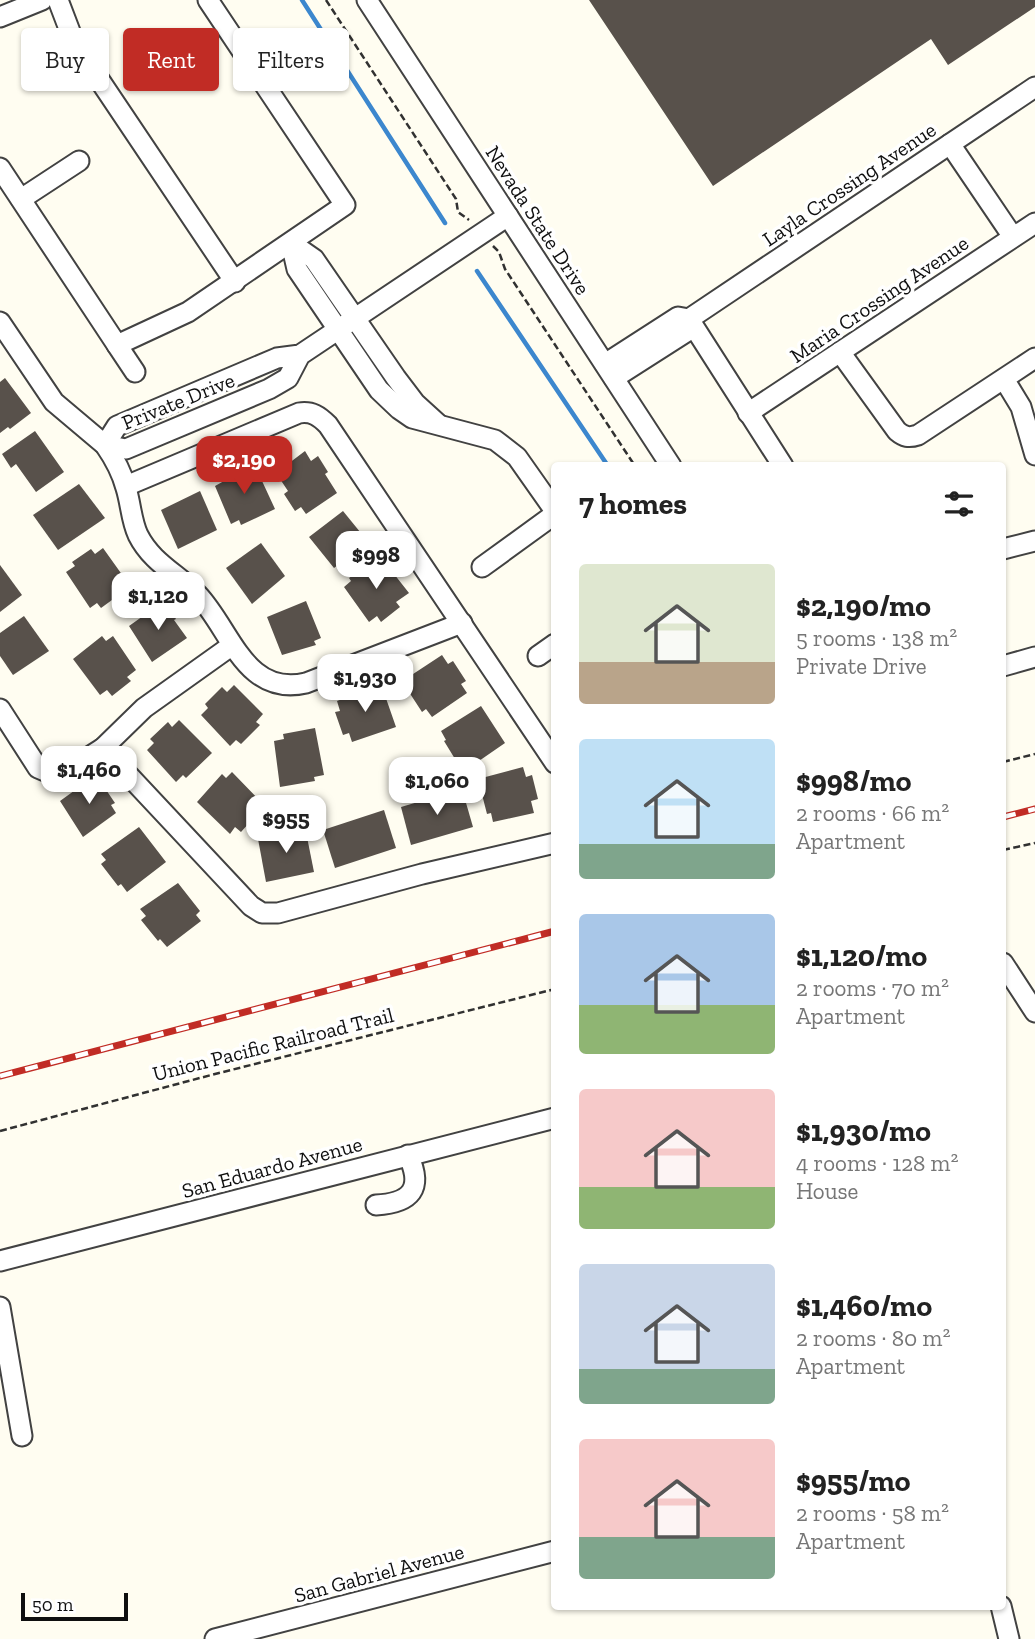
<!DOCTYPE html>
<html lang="en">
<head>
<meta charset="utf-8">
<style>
  body { margin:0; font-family:"Zilla Slab",serif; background:#f6f6f6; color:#222; height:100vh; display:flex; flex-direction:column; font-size:26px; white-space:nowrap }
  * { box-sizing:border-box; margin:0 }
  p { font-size:23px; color:#767676 }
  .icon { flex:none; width:38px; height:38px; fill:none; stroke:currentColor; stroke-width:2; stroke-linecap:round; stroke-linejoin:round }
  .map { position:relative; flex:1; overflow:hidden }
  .panel { position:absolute; left:551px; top:462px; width:455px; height:1148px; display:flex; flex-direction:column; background:#fff; border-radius:7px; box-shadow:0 2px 5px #0004 }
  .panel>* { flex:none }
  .banner { position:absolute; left:21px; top:28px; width:425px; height:63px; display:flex; gap:14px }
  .scale { position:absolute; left:21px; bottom:18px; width:107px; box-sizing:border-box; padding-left:7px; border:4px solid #0f0f0f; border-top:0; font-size:19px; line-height:24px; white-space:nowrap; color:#0f0f0f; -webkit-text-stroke:5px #fff; paint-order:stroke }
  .price { position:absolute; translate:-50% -60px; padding:0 16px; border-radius:14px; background:#fff; color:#222; font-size:23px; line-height:46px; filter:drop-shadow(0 2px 4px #0008) }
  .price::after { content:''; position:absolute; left:50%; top:42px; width:21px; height:16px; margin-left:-10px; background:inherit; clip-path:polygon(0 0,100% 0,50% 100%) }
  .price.on { background:#c12c25; color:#fff }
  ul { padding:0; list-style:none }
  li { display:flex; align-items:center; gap:21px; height:175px; padding:0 28px }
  li span { display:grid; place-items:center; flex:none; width:196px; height:140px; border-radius:7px; color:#555 }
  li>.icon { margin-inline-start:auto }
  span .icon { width:84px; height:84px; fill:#fffc; stroke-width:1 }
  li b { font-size:30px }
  h2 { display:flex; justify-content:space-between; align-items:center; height:84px; padding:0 28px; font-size:30px }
  .tag { padding:0 24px; border-radius:7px; background:#fff; box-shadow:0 2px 5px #0004; font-size:24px; line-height:63px }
  .tag.on { background:#c12c25; color:#fff }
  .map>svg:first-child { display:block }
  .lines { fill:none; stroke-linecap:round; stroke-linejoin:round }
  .stream { stroke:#3c87ce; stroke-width:4.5 }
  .building { fill:#58514b }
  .minor-casing { stroke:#424242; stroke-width:23 }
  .path { stroke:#313131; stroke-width:2.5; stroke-dasharray:7 3.5; stroke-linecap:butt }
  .minor { stroke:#fff; stroke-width:19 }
  .rail-casing { stroke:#c12c25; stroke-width:7 }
  .rail { stroke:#fff; stroke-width:4.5; stroke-dasharray:13; stroke-linecap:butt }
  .labels { text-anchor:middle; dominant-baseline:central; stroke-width:7; stroke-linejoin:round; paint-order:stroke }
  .street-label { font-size:21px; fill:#0f0f0f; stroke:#fff }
</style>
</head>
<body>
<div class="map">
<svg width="1035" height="1639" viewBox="0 0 1035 1639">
  <rect width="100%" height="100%" fill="#fffdf1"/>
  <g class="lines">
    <!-- stream -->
    <g class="stream">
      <path d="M302 0 445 223"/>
      <path d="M477 271 608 466"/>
    </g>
  </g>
  <!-- building -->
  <g class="building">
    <path d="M589 0H1035V7L948 65 931 39 713 186Z"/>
    <path d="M5 378 31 413 10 429 8 427 0 433V382Z"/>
    <path d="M35 431 64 472 36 492 16 464 11 468 2 454Z"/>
    <path d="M305 451 311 461 318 456 328 472 325 474 337 493 306 514 301 507 295 511 284 494 288 491 276 473Z"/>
    <path d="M244 466 247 472 256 468 275 509 241 525 239 520 231 524 215 486 224 481 222 476Z"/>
    <path d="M79 484 105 518 58 550 33 515Z"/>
    <path d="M200 491 217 530 178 549 161 510Z"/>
    <path d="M343 511 369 543 361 549 363 552 355 559 352 554 334 568 309 537Z"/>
    <path d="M261 543 285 576 252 604 226 568Z"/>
    <path d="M103 548 128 583 120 588 123 592 101 608 97 603 90 608 66 572 75 566 72 562 91 549 95 554Z"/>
    <path d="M383 560 409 593 396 602 400 607 381 622 377 616 369 622 344 587 351 581 349 578 371 562 375 567Z"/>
    <path d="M0 565 22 595 0 612Z"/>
    <path d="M306 601 321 638 314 641 316 645 282 655 267 617Z"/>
    <path d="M160 604 166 611 169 609 176 619 174 620 187 638 152 662 129 626Z"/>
    <path d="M24 616 49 651 13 675 0 656V633Z"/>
    <path d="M102 636 106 641 113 636 136 670 127 677 131 681 112 696 107 690 100 695 73 659Z"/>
    <path d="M442 655 448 664 453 661 466 681 461 684 467 693 432 717 426 709 422 712 407 689 412 686 407 678Z"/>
    <path d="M381 684 396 727 352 742 349 733 343 735 335 712 340 711 337 701Z"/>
    <path d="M234 685 263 714 256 722 260 725 241 744 236 740 230 746 201 715 208 708 205 704 222 687 227 692Z"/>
    <path d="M481 706 505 743 463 772 444 741 446 740 441 731Z"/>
    <path d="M179 720 212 753 186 778 183 775 176 782 147 750 154 743 150 739 168 722 172 727Z"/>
    <path d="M315 728 324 775 314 777 315 781 280 787 274 741 284 739 283 734Z"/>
    <path d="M523 767 526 777 532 775 538 799 531 801 534 813 493 822 491 813 487 814 478 779Z"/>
    <path d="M232 772 262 803 254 811 257 814 241 832 235 827 230 834 197 802 222 774 226 778Z"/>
    <path d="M96 775 115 803 111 805 116 813 83 837 60 801Z"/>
    <path d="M462 789 473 827 411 845 401 807Z"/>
    <path d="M384 810 396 848 335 868 323 830Z"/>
    <path d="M139 827 166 862 127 892 121 884 118 886 101 864 106 860 101 854Z"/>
    <path d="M305 827 314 872 266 882 258 839Z"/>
    <path d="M178 883 200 911 196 915 201 921 167 947 160 939 158 941 141 920 146 916 140 909Z"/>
  </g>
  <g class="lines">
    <!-- minor casing -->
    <g class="minor-casing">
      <g id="minor">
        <path d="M58 0 74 42 235 282"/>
        <path d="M367 0 671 466"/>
        <path d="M0 17 42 0"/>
        <path d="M950 144 1013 237"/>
        <path d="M0 168 117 345 188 312 345 205 208 0"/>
        <path d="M21 199 79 161"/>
        <path d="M291 243 297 269 379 390 399 409 412 418 495 440 517 457 555 511"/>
        <path d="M291 243 314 259 396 378 415 403 437 423"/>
        <path d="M689 319 783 466"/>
        <path d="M0 322 54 402 105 445C114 458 122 473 126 488 131 504 131 520 138 535 152 563 178 574 198 595 231 630 245 697 306 683L462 623"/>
        <path d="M117 345 135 372"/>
        <path d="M840 352 897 431C904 437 909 438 918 435L1035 358"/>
        <path d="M300 355 288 378 269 389 126 449 105 445 117 426 277 358 300 355 508 216"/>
        <path d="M605 364 678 317 689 319 1035 87"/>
        <path d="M614 378 686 332 689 319"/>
        <path d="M1004 379 1021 407 1035 455"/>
        <path d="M748 413 1035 223"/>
        <path d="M126 486 299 413C312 411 319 416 328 425L555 763"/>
        <path d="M1003 549 1035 541"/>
        <path d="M482 567 555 514"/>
        <path d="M538 656 555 644"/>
        <path d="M1003 666 1035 657"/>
        <path d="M0 709 38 768 52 774 64 773 103 748 144 708 231 646"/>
        <path d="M103 748 251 906 262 913H278L422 874 555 843"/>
        <path d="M1003 963 1035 1012"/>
        <path d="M376 1205C411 1203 424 1189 408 1155"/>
        <path d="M0 1261 555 1118"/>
        <path d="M0 1307 22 1436"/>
        <path d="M1001 1606 1009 1639"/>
        <path d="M215 1639 555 1551"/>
      </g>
    </g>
    <!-- path -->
    <g class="path">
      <path d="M326 0 456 199 458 212 469 220"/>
      <path d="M493 246 499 252 505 269 635 466"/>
      <path d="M1003 762 1035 754"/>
      <path d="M1003 850 1035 843"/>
      <path d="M0 1131 215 1074 555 989"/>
    </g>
    <!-- minor -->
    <use href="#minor" class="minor"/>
    <!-- rail casing -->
    <g class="rail-casing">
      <g id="rail">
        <path d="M1003 817 1035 809"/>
        <path d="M0 1076 555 931"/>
      </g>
    </g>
    <!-- rail -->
    <use href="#rail" class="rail"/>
  </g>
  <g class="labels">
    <!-- street labels -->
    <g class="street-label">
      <text transform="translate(849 184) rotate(-34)">Layla Crossing Avenue</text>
      <text transform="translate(538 220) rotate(57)">Nevada State Drive</text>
      <text transform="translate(879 299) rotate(-34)">Maria Crossing Avenue</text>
      <text transform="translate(178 401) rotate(-22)">Private Drive</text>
      <text transform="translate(273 1044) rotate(-14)">Union Pacific Railroad Trail</text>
      <text transform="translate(272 1167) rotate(-15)">San Eduardo Avenue</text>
      <text transform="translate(379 1573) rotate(-15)">San Gabriel Avenue</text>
    </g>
  </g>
</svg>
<div class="scale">50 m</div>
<b class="price on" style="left:244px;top:496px">$2,190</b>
<b class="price" style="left:376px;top:591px">$998</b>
<b class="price" style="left:158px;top:632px">$1,120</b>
<b class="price" style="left:365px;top:714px">$1,930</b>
<b class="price" style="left:89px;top:806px">$1,460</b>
<b class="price" style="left:437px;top:817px">$1,060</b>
<b class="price" style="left:286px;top:855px">$955</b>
<div class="banner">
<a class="tag">Buy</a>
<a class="tag on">Rent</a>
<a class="tag">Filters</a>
</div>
<section class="panel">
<h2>7 homes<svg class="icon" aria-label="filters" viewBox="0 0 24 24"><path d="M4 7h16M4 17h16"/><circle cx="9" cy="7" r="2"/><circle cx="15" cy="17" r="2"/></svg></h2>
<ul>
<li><span style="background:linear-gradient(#dfe7d0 70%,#b9a48a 0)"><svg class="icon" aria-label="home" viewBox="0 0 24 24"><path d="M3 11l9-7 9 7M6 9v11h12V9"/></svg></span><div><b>$2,190/mo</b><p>5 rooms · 138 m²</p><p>Private Drive</p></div></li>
<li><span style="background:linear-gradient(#bfe0f5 75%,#7fa58c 0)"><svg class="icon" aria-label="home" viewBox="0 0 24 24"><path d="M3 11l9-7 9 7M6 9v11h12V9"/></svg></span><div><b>$998/mo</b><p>2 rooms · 66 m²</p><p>Apartment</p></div></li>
<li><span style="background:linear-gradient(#a9c7e8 65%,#8fb573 0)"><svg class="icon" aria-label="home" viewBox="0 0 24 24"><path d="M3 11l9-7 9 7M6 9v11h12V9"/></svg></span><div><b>$1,120/mo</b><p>2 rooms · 70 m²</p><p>Apartment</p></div></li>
<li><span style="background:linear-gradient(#f6c9c9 70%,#8fb573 0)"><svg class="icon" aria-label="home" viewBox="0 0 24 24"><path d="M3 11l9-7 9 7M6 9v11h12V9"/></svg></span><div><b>$1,930/mo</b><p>4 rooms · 128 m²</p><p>House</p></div></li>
<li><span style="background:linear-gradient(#c9d6e8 75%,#7fa58c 0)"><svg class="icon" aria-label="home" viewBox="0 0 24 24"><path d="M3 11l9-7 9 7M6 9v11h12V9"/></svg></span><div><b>$1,460/mo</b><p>2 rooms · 80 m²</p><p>Apartment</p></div></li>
<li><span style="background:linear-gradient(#f6c9c9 70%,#7fa58c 0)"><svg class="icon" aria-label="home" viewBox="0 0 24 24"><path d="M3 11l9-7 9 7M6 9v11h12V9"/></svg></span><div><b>$955/mo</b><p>2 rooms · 58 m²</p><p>Apartment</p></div></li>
</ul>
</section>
</div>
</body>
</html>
